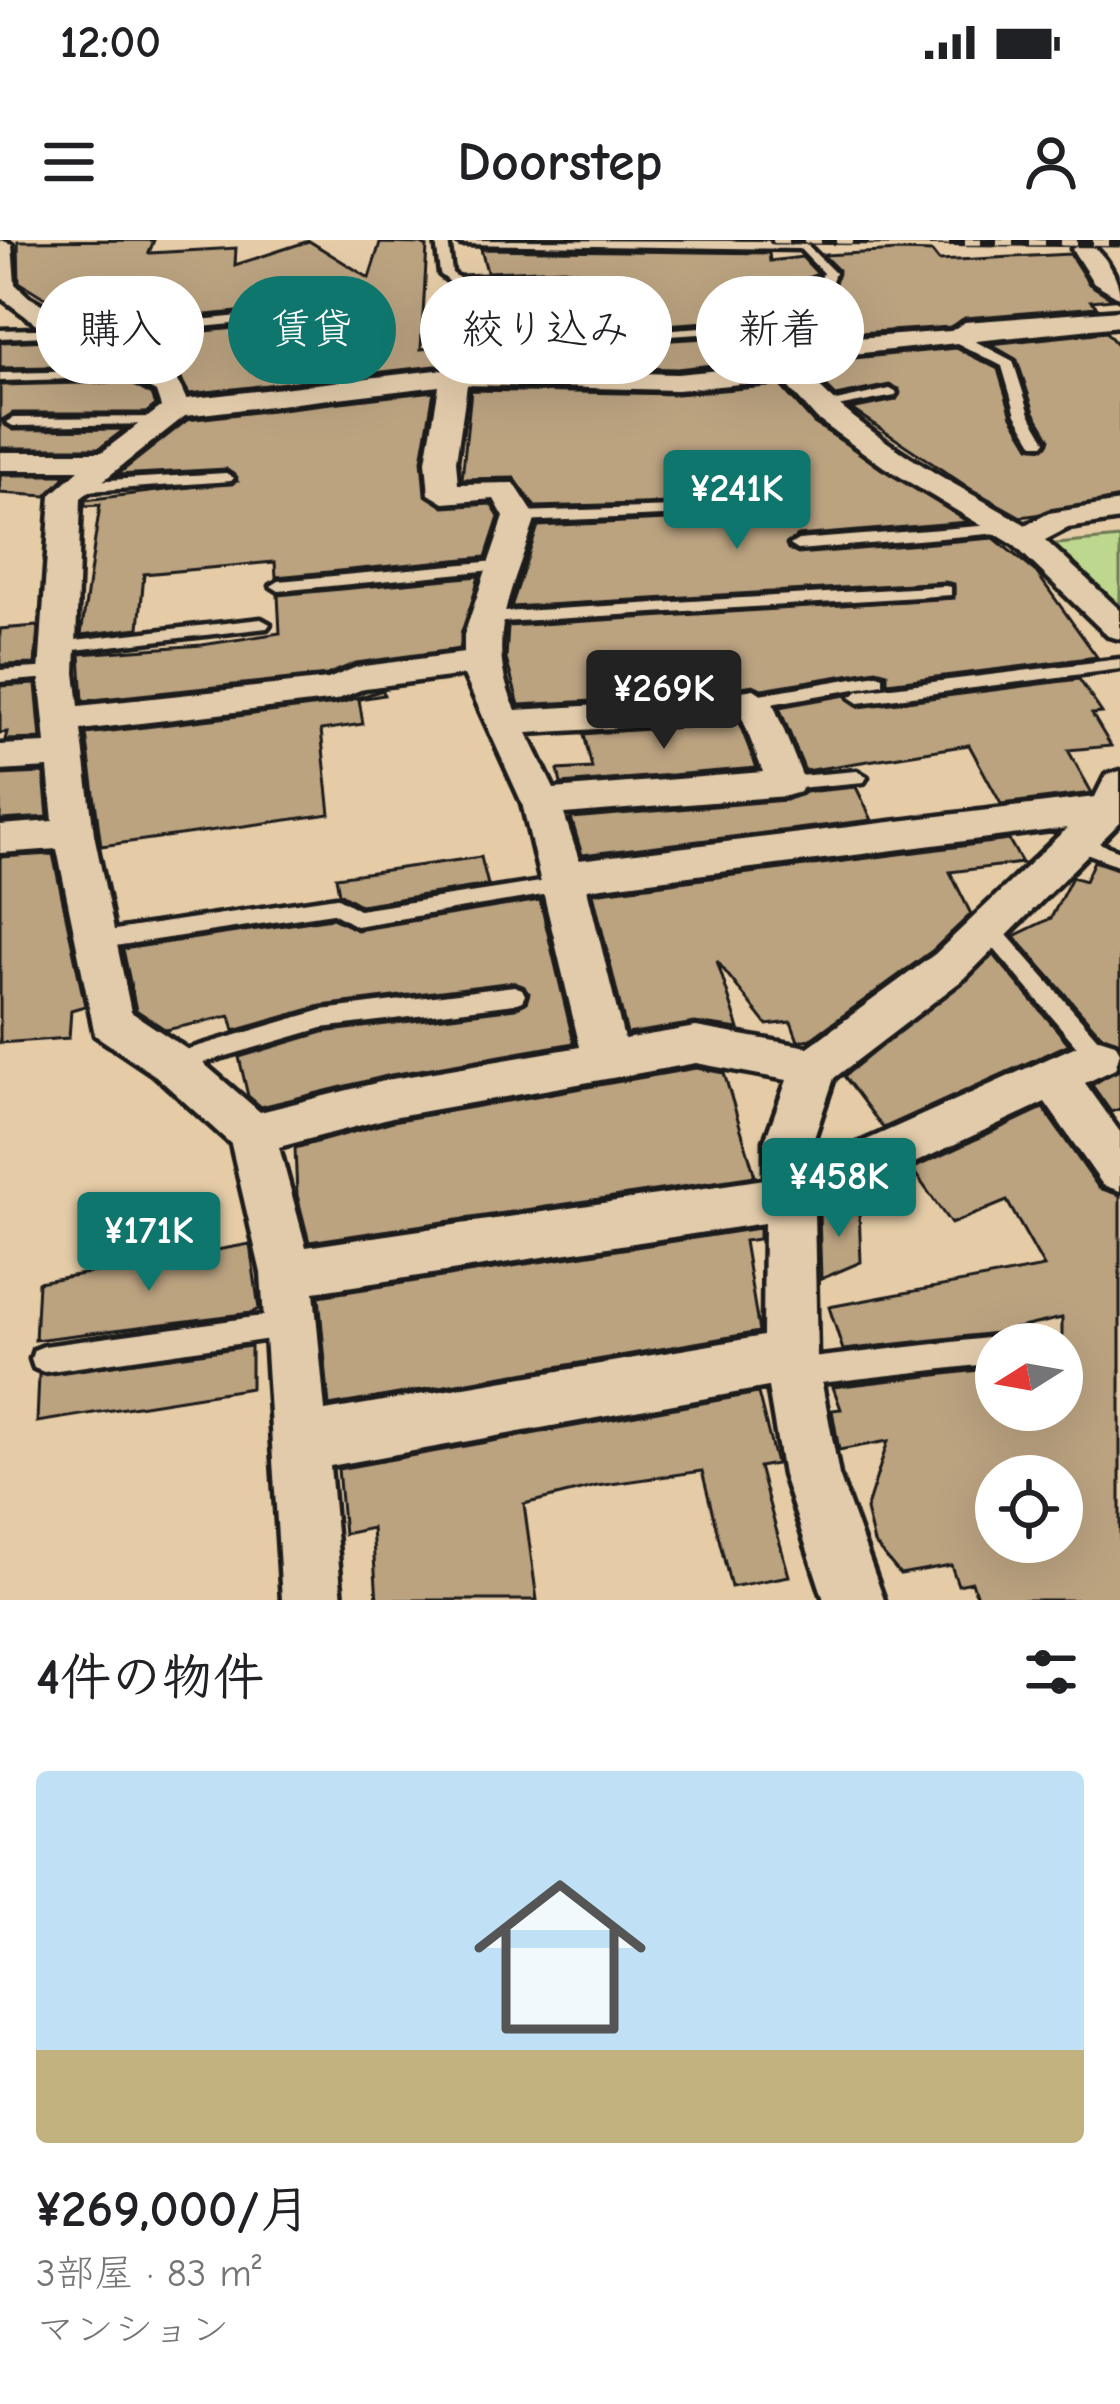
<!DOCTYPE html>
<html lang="ja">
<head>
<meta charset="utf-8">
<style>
  body { margin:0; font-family:"Comic Neue","Klee One",sans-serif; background:#f6f6f6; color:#202124; height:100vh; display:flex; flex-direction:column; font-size:45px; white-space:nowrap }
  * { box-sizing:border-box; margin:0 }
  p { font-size:39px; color:#757577 }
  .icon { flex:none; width:66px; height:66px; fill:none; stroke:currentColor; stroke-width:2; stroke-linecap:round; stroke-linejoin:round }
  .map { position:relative; height:1360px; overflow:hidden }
  .sheet { display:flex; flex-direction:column; background:#fff; flex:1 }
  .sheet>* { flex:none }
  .hud { position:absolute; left:36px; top:36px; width:1050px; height:108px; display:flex; gap:24px }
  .needle { width:78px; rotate:259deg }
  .controls { position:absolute; left:975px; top:1083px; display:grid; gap:24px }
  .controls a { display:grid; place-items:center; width:108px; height:108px; border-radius:50%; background:#fff; box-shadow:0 12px 48px #0002; font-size:60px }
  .price { position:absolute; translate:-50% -102px; padding:0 27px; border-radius:12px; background:#0f766e; color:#fff; font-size:39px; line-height:78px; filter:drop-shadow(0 3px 6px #0008) }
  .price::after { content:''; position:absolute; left:50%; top:72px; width:36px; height:27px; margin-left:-18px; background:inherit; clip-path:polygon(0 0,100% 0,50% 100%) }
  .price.selected { background:#222; color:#fff }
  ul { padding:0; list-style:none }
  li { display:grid; align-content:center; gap:24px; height:636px; padding:0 36px }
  li span { display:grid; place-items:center; height:372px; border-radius:12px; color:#555 }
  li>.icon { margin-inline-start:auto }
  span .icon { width:216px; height:216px; fill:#fffc; stroke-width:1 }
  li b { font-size:51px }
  h2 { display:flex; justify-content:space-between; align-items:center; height:144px; padding:0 36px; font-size:51px }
  .chip { padding:0 42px; border-radius:54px; background:#fff; box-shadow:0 12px 48px #0002; font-size:42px; line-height:108px }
  .chip.selected { background:#0f766e; color:#fff }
  .status { display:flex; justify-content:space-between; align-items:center; height:84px; padding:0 60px; background:#fff; direction:ltr }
  .status svg { height:33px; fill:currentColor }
  header { display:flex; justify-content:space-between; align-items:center; height:156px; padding:0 36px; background:#fff; font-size:54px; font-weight:800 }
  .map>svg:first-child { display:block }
  .green { fill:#bed78e; stroke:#6d7a55; stroke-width:3 }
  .building { fill:#bba380; stroke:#1c1c1c; stroke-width:3; fill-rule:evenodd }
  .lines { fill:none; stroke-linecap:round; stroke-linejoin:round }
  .service-casing { stroke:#1c1c1c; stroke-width:9 }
  .minor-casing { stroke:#1c1c1c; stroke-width:9 }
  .service { fill:#e2cbab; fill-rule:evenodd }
  .minor { fill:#e2cbab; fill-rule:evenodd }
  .rail-casing { stroke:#1c1c1c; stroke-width:9 }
  .rail { stroke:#e2cbab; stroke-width:6; stroke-dasharray:16; stroke-linecap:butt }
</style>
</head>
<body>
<div class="status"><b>12:00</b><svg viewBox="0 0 49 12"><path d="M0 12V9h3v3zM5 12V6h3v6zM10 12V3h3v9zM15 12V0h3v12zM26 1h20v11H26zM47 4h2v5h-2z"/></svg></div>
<header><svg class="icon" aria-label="menu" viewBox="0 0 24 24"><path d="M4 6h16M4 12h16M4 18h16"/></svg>Doorstep<svg class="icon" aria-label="person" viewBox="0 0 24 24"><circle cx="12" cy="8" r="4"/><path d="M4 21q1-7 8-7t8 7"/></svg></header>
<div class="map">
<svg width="1120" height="1360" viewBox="0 0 1120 1360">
  <rect width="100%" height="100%" fill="#e5cca7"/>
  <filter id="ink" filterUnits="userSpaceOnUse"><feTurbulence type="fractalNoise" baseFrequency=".00833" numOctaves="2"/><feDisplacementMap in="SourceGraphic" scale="24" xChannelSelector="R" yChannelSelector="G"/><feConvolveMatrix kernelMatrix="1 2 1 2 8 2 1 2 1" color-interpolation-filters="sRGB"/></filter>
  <g filter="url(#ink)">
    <!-- green -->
    <path class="green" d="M1120 298V376L1047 305Z"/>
    <!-- building -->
    <g class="building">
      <path d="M154 0 149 13 236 8 235 25 309 1 369 38 380 3 421 4 427 7 421 109 451 105 453 124 189 154 180 137 114 100 369 75 374 67 364 60 90 86 19 42 18 1Z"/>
      <path d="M481 9 769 13 770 21 802 17 818 34 753 58 751 79 649 86 635 73 616 38 564 29 487 32Z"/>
      <path d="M901 11 932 12 939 21 1070 14 1089 44 1113 59 1091 61 1097 67 965 78 950 87 843 94 799 108 773 83 771 70 834 48 838 30 823 15Z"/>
      <path d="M564 46 603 52 616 81 639 102 758 95 784 117 677 129 477 124 478 102 502 99 491 49Z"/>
      <path d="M1106 92 1120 108V258L1035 275 1021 277 969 248 851 169 896 160 899 149 889 145 836 156 813 133 844 119 956 108 998 129 1012 176 1030 206 1044 208 1050 199 1034 172 1017 120 990 104Z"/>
      <path d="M51 100 100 126 0 128V102Z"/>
      <path d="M128 142 152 155 156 165 146 173H13L2 180 13 190 125 189 100 208H0V145Z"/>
      <path d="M780 145 814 183 968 282 798 296 786 304 788 309 798 314 994 298 1036 332 1097 417 887 443V433L876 430 762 449 753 445 686 456 519 465 506 419 508 386 954 358V344L945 342 511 367 538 286 711 278 716 268 706 262 535 267 514 238 462 239 471 150 677 154Z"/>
      <path d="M434 151 422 220 425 254 444 267 491 264 499 277 486 317 276 337 275 322 144 334 139 388 81 395 100 265 85 266V260L237 241 226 229 117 235 187 180Z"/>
      <path d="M0 235H67L46 256 0 253Z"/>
      <path d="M479 336 460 409 356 423 327 435 83 461 80 414 202 405 280 393 278 355Z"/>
      <path d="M38 386 35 424 0 425V389Z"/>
      <path d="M1079 439 1102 473 1092 474 1111 506 1068 510 1092 553 1001 564 969 505 805 531 779 467 846 455 860 467Z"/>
      <path d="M36 444 41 499 5 500 7 492 0 493V446Z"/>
      <path d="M383 450 384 455 359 459 363 484 321 490 330 574 101 606 86 494 337 464Z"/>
      <path d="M738 480 757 528 561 544 558 530 592 528 584 494Z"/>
      <path d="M44 533 48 577 0 580V535Z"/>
      <path d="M856 547 872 580 582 615 571 578 786 560 805 552Z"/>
      <path d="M1009 600 1022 623 950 632 971 674 932 711 811 799 798 801 791 782 767 785 717 721 739 789 695 783 627 794 593 653Z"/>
      <path d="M53 614 85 766 71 770 69 798 0 803V617Z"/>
      <path d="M481 617 488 645 360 665 339 653 336 637Z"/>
      <path d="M1094 621 1120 630V803L1100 794 1014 696 1051 678 1072 637 1085 641Z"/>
      <path d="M540 660 574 803 391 835 261 867 248 856 239 817 323 792 515 768 526 763 529 753 513 742 321 766 234 791 230 776 166 790 136 770 123 709 332 678 357 690Z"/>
      <path d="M994 715 1069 804 883 888 844 836Z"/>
      <path d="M696 828 724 833 755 936 309 1002 297 955 295 908 393 881Z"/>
      <path d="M1120 828V869L1111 872 1092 845Z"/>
      <path d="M1043 868 1099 948 1120 955V1360H978L972 1342 958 1345 951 1325 900 1334 874 1303 866 1270 888 1201 839 1210 832 1170 841 1169 833 1147 996 1128V1170H1062V1078L996 1093 843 1110 829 1067 1044 1027 1007 961 951 984 912 929ZM996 1236H1062V1302H996Z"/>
      <path d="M830 967 859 970 861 1022 821 1039 819 973Z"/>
      <path d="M759 988V999L744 1001 759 1092 329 1166 319 1056Z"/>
      <path d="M250 1004 259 1069 251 1073 35 1100 38 1042Z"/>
      <path d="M251 1106V1148L37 1182 39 1135Z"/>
      <path d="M758 1153 776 1224 759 1227 789 1336 731 1347 702 1231 597 1246 524 1264 537 1360H377L372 1288 344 1294 338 1229Z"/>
    </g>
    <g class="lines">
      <!-- service casing -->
      <g class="service-casing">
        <g id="service">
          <path d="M436 0H448L452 33 459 38 564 34 615 42 631 76 647 91 756 83 754 62 820 41 823 33 800 9 461 4 455 0 803 1 835 33 830 46 766 67 769 85 805 120 798 124 760 90 639 98 619 78 606 48 564 42 469 45 492 64 489 81 469 106 474 136 467 140 460 136 455 106 477 80 479 65 440 34Z"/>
          <path d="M364 64 370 68 369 71 77 99 71 95 0 98V90L68 88 74 92Z"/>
          <path d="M955 96H965L1013 121 1030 174 1046 201 1044 204H1034L1016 174 1002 126 955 102Z"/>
          <path d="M148 130 150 133 143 137 0 141V133Z"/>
          <path d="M890 149 897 153 895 156 821 170 814 166Z"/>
          <path d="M166 177V183L161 184 13 186 6 182 13 178Z"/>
          <path d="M226 233 234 238 231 241 75 252 67 247 75 242Z"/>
          <path d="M706 266 711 268V274L520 282 512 277 520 272Z"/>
          <path d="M1006 284 1014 289 1012 292 798 310 790 305 798 300Z"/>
          <path d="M507 320 515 325 513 328 279 351 271 346 279 341Z"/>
          <path d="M945 346 951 347V355L487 383 479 378 487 373Z"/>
          <path d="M261 379 270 384 267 388 57 412 48 407 57 402Z"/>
          <path d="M1120 419V429L859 463 850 457 859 451Z"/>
          <path d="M57 427 63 429V437L0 442V430Z"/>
          <path d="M877 434 883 436V444L754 467 745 461 754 455Z"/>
          <path d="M857 531 867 537 864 542 786 549 776 543 786 537Z"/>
          <path d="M1075 594 1120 611V626L1068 606 1065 601Z"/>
          <path d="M566 638 573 640 576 645 573 650 356 686 333 673 95 709 87 707 84 701 87 695 95 693 336 657 359 670Z"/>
          <path d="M986 677 993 679 1107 809 1110 816 1107 823 1099 825 1091 823 979 691 975 685 979 679Z"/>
          <path d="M514 746 522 749 525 755 522 761 514 764 322 788 172 832 164 830 161 823 164 816 172 814 322 770Z"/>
          <path d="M291 1072 300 1075 304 1084 300 1093 291 1096 44 1132 34 1128 31 1119 34 1110 44 1106Z"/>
          <path d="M996 1097 1007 1104H996V1123L794 1146 784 1142 780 1133 784 1124 794 1120Z"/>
        </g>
      </g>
      <!-- minor casing -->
      <g class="minor-casing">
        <g id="minor">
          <path d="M0 0 12 4 15 44 29 57 178 141 186 159 454 128 677 134 781 124 811 107 843 99 951 91 965 82 1120 70V86L843 115 805 132C866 199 948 240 1026 285L1049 273 1120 262V280L1068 288 1045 300 1120 370V399L1108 396 1014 305 884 227 817 179 782 140 677 150 467 145 456 221 458 244 514 243 536 277C514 347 482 399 516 470L686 460 754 449 772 461 805 543 800 552 786 556 564 574 579 620 1095 557 1106 535 1120 531V582L965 738 834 838 813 901V924L1083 803 1099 798 1115 803 1120 812 1115 829 1085 843 1120 892V951L1103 945 1045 862 814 970 817 1117 839 1235 884 1360H824L783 1235 768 1147 330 1226 342 1360H282L261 1033 231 904 156 836 95 795 57 609 0 613V585L53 581 48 528 0 531V505L46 503 39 433 51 255 79 230H0V212H102L161 167 156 152 51 95 0 57ZM439 146 426 221 429 254 444 263 494 259 504 277 464 395V413L357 427 328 439 79 466 75 433 81 258 185 176ZM464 435 522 563 580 807 392 839 260 872 188 810 131 772 94 594 81 490 336 460 365 448ZM741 475 763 532 554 549 527 493 686 484ZM1067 588 935 714 808 807 696 787 624 799 587 649ZM696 823 787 840 765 901V939L306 1007 279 907 392 877ZM764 983 763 1096 325 1171 314 1052Z"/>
          <path d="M1084 2C1103 9 1120 38 1120 58L1093 42 1072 9Z"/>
        </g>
      </g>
      <!-- service -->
      <use href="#service" class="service"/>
      <!-- minor -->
      <use href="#minor" class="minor"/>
      <!-- rail casing -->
      <g class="rail-casing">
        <path id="rail" d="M773 0 1120 3"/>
      </g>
      <!-- rail -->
      <use href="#rail" class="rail"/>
    </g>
  </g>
</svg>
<div class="controls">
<a><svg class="needle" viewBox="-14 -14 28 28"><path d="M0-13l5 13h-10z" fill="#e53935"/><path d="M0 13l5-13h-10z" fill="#757577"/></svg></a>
<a><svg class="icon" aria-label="locate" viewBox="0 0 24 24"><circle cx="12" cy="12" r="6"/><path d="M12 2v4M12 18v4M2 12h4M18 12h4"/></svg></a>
</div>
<b class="price" style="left:737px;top:312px">¥241K</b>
<b class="price selected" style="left:664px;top:512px">¥269K</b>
<b class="price" style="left:839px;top:1000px">¥458K</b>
<b class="price" style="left:149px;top:1054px">¥171K</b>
<div class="hud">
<a class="chip">購入</a>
<a class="chip selected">賃貸</a>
<a class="chip">絞り込み</a>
<a class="chip">新着</a>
</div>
</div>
<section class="sheet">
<h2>4件の物件<svg class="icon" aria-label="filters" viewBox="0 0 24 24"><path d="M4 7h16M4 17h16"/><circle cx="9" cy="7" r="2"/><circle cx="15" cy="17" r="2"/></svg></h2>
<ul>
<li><span style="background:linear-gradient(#bfe0f5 75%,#c2b280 0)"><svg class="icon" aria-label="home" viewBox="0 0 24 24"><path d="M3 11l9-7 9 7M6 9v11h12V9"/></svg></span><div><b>¥269,000/月</b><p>3部屋 · 83 m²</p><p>マンション</p></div></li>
</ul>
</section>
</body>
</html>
